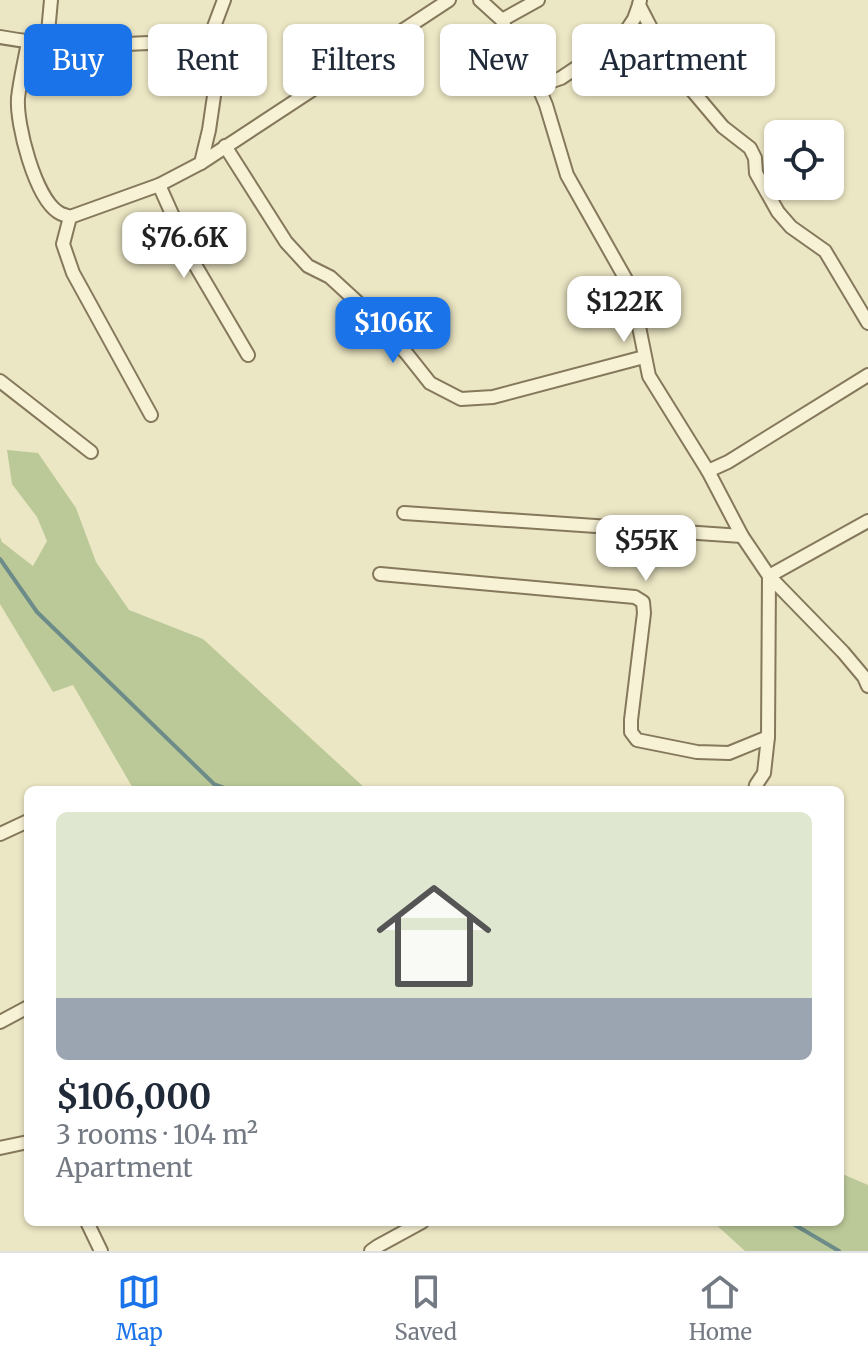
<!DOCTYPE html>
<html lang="en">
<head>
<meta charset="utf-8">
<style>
  body { margin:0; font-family:Merriweather,serif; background:#f2f2f3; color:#1f2937; height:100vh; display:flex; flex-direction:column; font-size:30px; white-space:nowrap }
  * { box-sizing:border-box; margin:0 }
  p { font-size:26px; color:#747a83 }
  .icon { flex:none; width:44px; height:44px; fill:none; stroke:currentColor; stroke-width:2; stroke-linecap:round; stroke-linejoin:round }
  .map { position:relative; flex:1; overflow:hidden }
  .panel { position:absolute; left:24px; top:786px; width:820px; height:440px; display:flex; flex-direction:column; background:#fff; border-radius:12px; box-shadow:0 2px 6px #0004 }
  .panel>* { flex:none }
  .top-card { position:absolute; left:24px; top:24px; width:820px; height:72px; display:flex; gap:16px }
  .controls { position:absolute; left:764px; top:120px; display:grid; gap:16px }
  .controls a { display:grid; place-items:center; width:80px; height:80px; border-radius:12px; background:#fff; box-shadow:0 2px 6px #0004; font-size:40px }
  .price { position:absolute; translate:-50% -68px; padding:0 18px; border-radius:16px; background:#fff; color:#222; font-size:26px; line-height:52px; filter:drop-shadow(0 2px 4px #0008) }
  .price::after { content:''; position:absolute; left:50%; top:48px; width:24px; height:18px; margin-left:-12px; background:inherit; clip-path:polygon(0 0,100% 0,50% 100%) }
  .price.current { background:#1a73e8; color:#fff }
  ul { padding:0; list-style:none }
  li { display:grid; align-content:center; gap:16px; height:424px; padding:0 32px }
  li span { display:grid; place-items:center; height:248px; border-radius:12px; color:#555 }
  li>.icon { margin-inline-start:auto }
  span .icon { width:144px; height:144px; fill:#fffc; stroke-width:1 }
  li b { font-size:34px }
  .tag { padding:0 28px; border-radius:12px; background:#fff; box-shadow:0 2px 6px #0004; font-size:28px; line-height:72px }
  .tag.current { background:#1a73e8; color:#fff }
  .menu { display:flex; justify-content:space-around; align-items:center; height:112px; border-top:2px solid #e0e1e3; background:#fff; font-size:22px; color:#747a83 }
  .menu a { display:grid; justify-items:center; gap:4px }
  .menu .current { color:#1a73e8 }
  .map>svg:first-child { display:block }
  .green { fill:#bbc998 }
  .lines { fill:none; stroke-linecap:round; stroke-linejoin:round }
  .stream { stroke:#6d8c89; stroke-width:4 }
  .street-casing { stroke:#85785b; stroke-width:16 }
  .street { stroke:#f7f2d6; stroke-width:12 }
</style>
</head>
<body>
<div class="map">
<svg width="868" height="1251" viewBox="0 0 868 1251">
  <rect width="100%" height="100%" fill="#ebe6c3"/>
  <!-- green -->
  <g class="green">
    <path d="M7 450 38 453 76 508 96 562 129 610 203 639 367 790H134L73 685 53 692 0 604V537L2 542 33 566 47 541 37 517 12 484Z"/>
    <path d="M840 1173 868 1185V1251H745L713 1222H840Z"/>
  </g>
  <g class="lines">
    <!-- stream -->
    <g class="stream">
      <path d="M0 559 37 612 214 784 230 790"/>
      <path d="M790 1222 839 1251"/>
    </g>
    <!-- street casing -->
    <g class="street-casing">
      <g id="street">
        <path d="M480 0 502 20 517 58 530 79 538 86 546 105 567 175 628 283 633 297 649 376 708 471 728 462 868 375"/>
        <path d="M640 0 639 5 669 63 723 127 750 148 755 158 756 173 778 212 791 227 825 251 868 323"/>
        <path d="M502 20 538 0"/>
        <path d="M0 37C68 50 140 43 209 40"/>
        <path d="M209 40 224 0"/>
        <path d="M28 42C25 60 20 79 18 98 16 124 35 197 58 212 62 215 66 215 70 217L159 185 201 163 209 130 215 89V51L209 40"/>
        <path d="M47 43 51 0"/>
        <path d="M538 86 561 78 622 37 634 19 639 5"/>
        <path d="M225 146 286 242 308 266 330 277 367 311 407 354 430 383 461 399 493 397 644 357"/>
        <path d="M201 163 449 0"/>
        <path d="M159 185 194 263 248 355"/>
        <path d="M70 217 63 244 73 273 151 415"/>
        <path d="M0 381 91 452"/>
        <path d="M708 471 742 536 769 576 843 652 864 677 868 686"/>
        <path d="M404 513 742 536"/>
        <path d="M380 574 635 597 643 602 644 613 631 720V732L637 740 697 752 729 753 768 737"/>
        <path d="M755 790 756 785 764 773 768 737 769 576 868 521"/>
        <path d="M0 834 28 821"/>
        <path d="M0 1022 28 1007"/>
        <path d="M0 1148 28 1142"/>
        <path d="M87 1222 101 1251"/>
        <path d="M371 1251 378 1246 422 1222"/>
      </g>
    </g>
    <!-- street -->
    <use href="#street" class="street"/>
  </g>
</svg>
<div class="controls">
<a><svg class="icon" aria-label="locate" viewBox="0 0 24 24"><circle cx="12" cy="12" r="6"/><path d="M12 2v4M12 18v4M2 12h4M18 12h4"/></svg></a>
</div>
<b class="price" style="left:184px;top:280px">$76.6K</b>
<b class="price" style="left:624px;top:344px">$122K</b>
<b class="price current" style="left:393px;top:365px">$106K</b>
<b class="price" style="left:646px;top:583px">$55K</b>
<div class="top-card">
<a class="tag current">Buy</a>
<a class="tag">Rent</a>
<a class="tag">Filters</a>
<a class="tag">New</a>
<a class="tag">Apartment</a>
</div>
<section class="panel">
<ul>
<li><span style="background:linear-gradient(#dfe7d0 75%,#9aa5b1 0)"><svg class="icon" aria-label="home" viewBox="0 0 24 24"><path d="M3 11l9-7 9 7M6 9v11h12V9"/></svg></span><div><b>$106,000</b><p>3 rooms · 104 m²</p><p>Apartment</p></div></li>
</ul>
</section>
</div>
<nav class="menu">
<a class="current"><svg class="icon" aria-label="map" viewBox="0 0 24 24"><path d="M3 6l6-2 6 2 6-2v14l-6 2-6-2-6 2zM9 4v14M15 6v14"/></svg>Map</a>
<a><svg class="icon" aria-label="saved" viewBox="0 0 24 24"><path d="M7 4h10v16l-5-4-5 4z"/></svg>Saved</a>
<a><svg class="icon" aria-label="home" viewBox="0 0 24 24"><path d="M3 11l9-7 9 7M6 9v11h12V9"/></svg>Home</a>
</nav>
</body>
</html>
